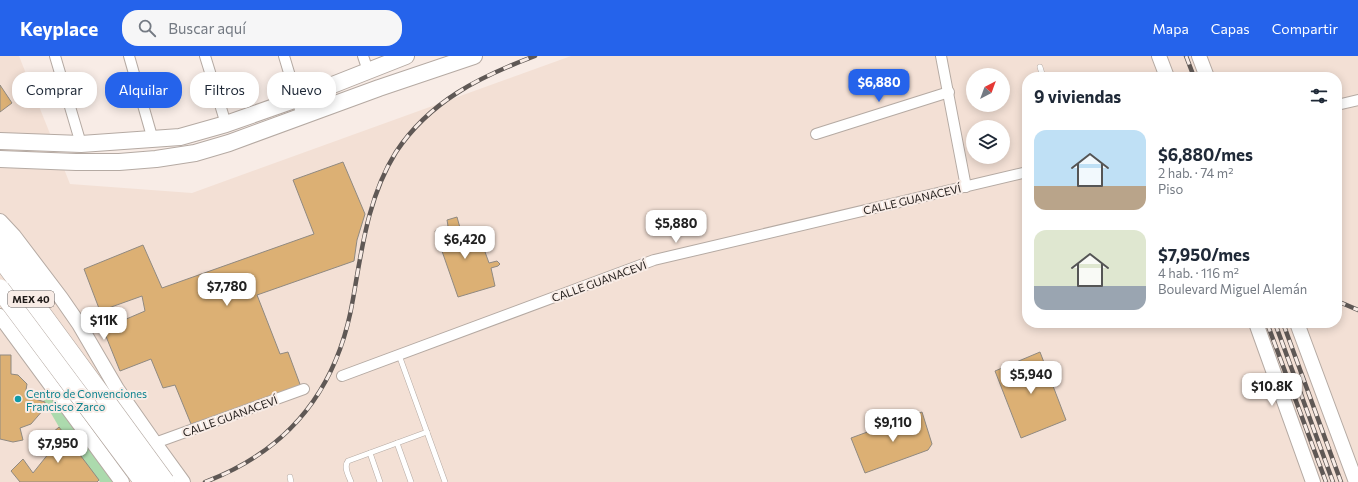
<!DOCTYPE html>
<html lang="es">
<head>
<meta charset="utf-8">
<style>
  body { margin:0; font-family:Commissioner,sans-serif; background:#f6f6f7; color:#1f2937; height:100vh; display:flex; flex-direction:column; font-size:15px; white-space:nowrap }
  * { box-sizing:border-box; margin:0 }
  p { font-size:13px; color:#747a83 }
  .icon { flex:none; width:22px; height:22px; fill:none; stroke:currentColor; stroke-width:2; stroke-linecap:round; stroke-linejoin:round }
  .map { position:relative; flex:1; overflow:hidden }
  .details { position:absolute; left:1022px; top:16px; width:320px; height:256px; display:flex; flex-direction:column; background:#fff; border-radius:16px; box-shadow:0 2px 10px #0003 }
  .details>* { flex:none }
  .guide { position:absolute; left:12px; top:16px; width:380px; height:36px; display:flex; gap:8px }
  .needle { width:26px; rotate:41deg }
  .tools { position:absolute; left:966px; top:12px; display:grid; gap:8px }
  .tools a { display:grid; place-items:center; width:44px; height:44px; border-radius:50%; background:#fff; box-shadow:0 2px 10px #0003; font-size:20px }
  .price { position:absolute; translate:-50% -34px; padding:0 9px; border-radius:8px; background:#fff; color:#222; font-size:13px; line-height:26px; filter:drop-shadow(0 1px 2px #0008) }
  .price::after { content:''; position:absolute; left:50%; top:24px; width:12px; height:9px; margin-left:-6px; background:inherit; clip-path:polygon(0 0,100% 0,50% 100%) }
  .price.on { background:#2563eb; color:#fff }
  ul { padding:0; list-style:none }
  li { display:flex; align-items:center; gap:12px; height:100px; padding:0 12px }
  li span { display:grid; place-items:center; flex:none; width:112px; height:80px; border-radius:12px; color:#555 }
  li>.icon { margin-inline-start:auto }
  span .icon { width:48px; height:48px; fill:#fffc; stroke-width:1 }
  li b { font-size:17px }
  h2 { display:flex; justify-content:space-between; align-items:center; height:48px; padding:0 12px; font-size:17px }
  .tag { padding:0 14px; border-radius:16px; background:#fff; box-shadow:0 2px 10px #0003; font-size:14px; line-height:36px }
  .tag.on { background:#2563eb; color:#fff }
  header { display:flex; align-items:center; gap:24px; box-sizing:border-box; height:56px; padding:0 20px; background:#2563eb; color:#fff }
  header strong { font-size:19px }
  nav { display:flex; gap:22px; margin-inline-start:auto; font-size:14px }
  .search { width:280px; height:36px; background:#f6f6f7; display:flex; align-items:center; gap:10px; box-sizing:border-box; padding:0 14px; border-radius:16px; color:#747a83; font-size:15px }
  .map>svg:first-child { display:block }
  .built { fill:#f3e0d5; fill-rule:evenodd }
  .green { fill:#acdaad }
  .building { fill:#dcb074; stroke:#908980 }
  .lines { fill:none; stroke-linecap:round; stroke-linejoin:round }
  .lane-casing { stroke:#b5aaa3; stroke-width:6 }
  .street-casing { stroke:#b5aaa3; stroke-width:12 }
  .secondary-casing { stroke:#b5aaa3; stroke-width:16 }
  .primary-casing { stroke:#b5aaa3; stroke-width:18 }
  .highway-casing { stroke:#b5aaa3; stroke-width:20 }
  .lane { stroke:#fff; stroke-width:5 }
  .street { stroke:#fff; stroke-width:10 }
  .secondary { stroke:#fff; stroke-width:14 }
  .primary { stroke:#fff; stroke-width:16 }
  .highway { stroke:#fff; stroke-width:19 }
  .rail-casing { stroke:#5f5855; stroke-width:4.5 }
  .rail { stroke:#f8ece6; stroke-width:3; stroke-dasharray:9; stroke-linecap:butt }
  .highway-bridge-casing { stroke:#b5aaa3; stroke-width:20; stroke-linecap:butt }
  .highway-bridge { stroke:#fff; stroke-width:19 }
  .culture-dot { fill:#0f9aa8; stroke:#f8ece6; stroke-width:1.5 }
  .labels { text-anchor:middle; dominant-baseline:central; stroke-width:4; stroke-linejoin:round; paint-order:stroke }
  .shield { fill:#f8ece6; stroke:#605956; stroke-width:1 }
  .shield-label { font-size:10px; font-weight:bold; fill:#1f1a18 }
  .street-label { font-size:11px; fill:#1f1a18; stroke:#f8ece6 }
  .culture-label { font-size:11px; fill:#0d838f; stroke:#f8ece6; text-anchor:start }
</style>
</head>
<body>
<header>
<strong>Keyplace</strong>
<div class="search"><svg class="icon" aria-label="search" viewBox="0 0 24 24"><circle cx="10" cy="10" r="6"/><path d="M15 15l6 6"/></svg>Buscar aquí</div>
<nav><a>Mapa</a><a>Capas</a><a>Compartir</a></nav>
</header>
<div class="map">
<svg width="1358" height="426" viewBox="0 0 1358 426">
  <rect width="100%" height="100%" fill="#f8ece6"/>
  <!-- built -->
  <path class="built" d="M0 0H19L70 128 192 137 571 0H1358V426H0ZM973 19H1003V49H973ZM1027 21H1337V267H1027ZM973 71H1003V101H973Z"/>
  <!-- green -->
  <path class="green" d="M51 332 118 426H100L59 371 41 340Z"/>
  <!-- building -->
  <g class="building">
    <path d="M0 29 12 47 0 56Z"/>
    <path d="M343 106 365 158 357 184 354 205 257 239 280 298 288 296 301 331 191 368 175 329 163 332 151 303 120 315 103 273 145 255 142 240 100 255 84 213 143 189 162 232 314 178 293 124Z"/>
    <path d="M457 161 462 179H465L466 183 479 179 489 207 497 205 500 208 498 210 491 212 495 230 458 241 435 175 448 170 447 164Z"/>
    <path d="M1040 296 1066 364 1021 382 995 315Z"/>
    <path d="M0 299H11V318L18 319 27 328 25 340 45 346 44 353 31 368 20 372 23 384 13 386 0 383Z"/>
    <path d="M922 356 932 388 928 394 865 417 851 382Z"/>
    <path d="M59 371 99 424 97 426H20L11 415 23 403 33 417 53 392 45 383Z"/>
  </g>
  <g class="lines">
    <!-- lane casing -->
    <g class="lane-casing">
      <g id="lane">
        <path d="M1040 11 1043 21"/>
        <path d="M399 299 445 426"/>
        <path d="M397 387 411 426"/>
        <path d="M370 397 380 426"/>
        <path d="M290 421 291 426"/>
        <path d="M351 426C349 420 343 411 348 405L427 376"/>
      </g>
    </g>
    <!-- street casing -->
    <g class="street-casing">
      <g id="street">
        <path d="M55 0 81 88"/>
        <path d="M129 0 153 84"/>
        <path d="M205 0 226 68"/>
        <path d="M284 0 302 60"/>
        <path d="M363 0 368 15"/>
        <path d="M941 0 966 131"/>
        <path d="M1337 49 1358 44"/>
        <path d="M816 78 949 36"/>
        <path d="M342 320 654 204 1027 116"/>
        <path d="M155 387 304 333"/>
      </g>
    </g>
    <!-- secondary casing -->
    <g class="secondary-casing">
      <g id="secondary">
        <path d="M1159 0 1167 21"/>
        <path d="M1199 0 1207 21"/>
        <path d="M0 165 14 180 61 242 79 268 117 333 159 393 183 426"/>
        <path d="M0 260 122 426"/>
        <path d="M1256 267 1313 426"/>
        <path d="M1297 267 1356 426"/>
      </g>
    </g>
    <!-- primary casing -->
    <g class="primary-casing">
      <g id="primary">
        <path d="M0 85 81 88 180 81 226 68 297 43 406 0"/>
        <path d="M0 103 76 106H119L156 103 195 97 229 87 379 32 474 0"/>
      </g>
    </g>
    <!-- highway casing -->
    <g class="highway-casing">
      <g id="highway">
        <path d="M0 178 40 233"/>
        <path d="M0 201 108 348"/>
      </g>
    </g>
    <!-- lane -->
    <use href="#lane" class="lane"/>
    <!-- street -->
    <use href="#street" class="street"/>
    <!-- secondary -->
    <use href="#secondary" class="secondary"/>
    <!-- primary -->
    <use href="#primary" class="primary"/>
    <!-- highway -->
    <use href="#highway" class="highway"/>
    <!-- rail casing -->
    <g class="rail-casing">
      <g id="rail">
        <path d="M1186 0 1194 21"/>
        <path d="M1337 245 1358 254"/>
        <path d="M1267 267 1326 426"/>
        <path d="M1275 267 1333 426"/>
        <path d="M1283 267 1341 426"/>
        <path d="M205 426C290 394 338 332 353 243 362 192 368 141 396 96 430 45 479 21 535 0"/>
      </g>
    </g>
    <!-- rail -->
    <use href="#rail" class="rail"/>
    <!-- highway-bridge casing -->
    <g class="highway-bridge-casing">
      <g id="highway-bridge">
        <path d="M0 233 144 426"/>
        <path d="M108 348 165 426"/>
      </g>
    </g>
    <!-- highway-bridge -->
    <use href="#highway-bridge" class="highway-bridge"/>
  </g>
  <!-- markers -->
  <circle class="culture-dot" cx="18" cy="343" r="4"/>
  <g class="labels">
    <!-- shield labels -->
    <rect class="shield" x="8" y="235" width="46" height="16" rx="3"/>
    <g class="shield-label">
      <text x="31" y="243">MEX 40</text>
    </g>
    <!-- street labels -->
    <g class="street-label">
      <text transform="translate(912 143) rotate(-13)">CALLE GUANACEVÍ</text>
      <text transform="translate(599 225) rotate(-20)">CALLE GUANACEVÍ</text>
      <text transform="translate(230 360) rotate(-20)">CALLE GUANACEVÍ</text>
    </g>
    <!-- culture labels -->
    <g class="culture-label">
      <text x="26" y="337">Centro de Convenciones<tspan x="26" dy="13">Francisco Zarco</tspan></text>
    </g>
  </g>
</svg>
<div class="tools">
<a><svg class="needle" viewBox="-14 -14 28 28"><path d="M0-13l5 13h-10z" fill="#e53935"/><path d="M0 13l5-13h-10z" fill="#747a83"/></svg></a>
<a><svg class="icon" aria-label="layers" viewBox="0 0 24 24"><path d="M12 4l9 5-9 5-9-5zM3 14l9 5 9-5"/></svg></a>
</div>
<b class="price on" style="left:879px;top:47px">$6,880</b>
<b class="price" style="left:676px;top:188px">$5,880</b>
<b class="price" style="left:465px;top:204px">$6,420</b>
<b class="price" style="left:227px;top:251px">$7,780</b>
<b class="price" style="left:104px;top:285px">$11K</b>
<b class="price" style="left:1031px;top:339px">$5,940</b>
<b class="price" style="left:1272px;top:351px">$10.8K</b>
<b class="price" style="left:893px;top:387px">$9,110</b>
<b class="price" style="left:58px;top:408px">$7,950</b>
<div class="guide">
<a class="tag">Comprar</a>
<a class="tag on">Alquilar</a>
<a class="tag">Filtros</a>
<a class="tag">Nuevo</a>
</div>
<section class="details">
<h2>9 viviendas<svg class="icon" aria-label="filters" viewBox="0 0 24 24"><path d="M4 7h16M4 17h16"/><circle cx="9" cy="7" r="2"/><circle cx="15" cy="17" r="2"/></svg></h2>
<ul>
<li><span style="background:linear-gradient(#bfe0f5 70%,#b9a48a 0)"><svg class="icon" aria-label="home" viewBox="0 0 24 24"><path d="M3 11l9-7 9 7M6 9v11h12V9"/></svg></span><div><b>$6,880/mes</b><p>2 hab. · 74 m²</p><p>Piso</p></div></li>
<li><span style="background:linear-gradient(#dfe7d0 70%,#9aa5b1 0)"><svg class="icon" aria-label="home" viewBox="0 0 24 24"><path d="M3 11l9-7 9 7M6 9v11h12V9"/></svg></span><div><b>$7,950/mes</b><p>4 hab. · 116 m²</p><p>Boulevard Miguel Alemán</p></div></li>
</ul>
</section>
</div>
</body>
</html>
